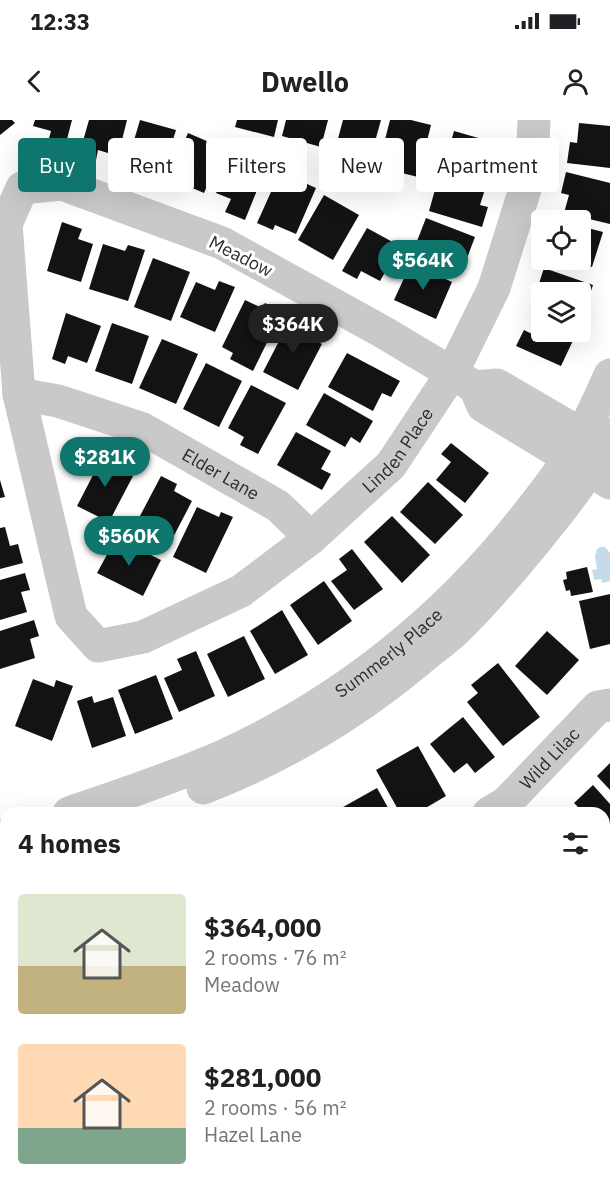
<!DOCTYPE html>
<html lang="en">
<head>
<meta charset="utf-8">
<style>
  body { margin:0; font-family:"IBM Plex Sans",sans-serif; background:#f2f2f2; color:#202124; height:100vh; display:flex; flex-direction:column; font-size:22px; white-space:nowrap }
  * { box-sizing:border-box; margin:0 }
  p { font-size:20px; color:#757577 }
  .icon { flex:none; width:33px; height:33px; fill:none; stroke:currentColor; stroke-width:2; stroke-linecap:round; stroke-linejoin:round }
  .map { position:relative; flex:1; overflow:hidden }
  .drawer { position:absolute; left:0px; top:687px; width:610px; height:384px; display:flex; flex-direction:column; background:#fff; border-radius:18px 18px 0 0; box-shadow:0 6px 24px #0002 }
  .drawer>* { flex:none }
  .guide { position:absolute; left:18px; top:18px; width:574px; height:54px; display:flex; gap:12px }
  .tools { position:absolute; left:531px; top:90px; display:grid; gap:12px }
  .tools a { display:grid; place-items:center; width:60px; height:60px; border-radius:6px; background:#fff; box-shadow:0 6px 24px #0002; font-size:30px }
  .price { position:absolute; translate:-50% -51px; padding:0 14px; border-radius:21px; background:#0f766e; color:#fff; font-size:20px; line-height:39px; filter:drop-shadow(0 2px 3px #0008) }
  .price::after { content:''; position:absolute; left:50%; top:36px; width:18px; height:14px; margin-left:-9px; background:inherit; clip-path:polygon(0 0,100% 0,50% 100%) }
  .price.current { background:#222; color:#fff }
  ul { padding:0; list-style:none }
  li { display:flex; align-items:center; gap:18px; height:150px; padding:0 18px }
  li span { display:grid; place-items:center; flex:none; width:168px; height:120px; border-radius:6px; color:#555 }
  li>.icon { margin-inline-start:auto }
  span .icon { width:72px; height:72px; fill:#fffc; stroke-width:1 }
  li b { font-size:26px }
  h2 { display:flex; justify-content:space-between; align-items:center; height:72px; padding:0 18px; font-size:26px }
  .tag { padding:0 21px; border-radius:6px; background:#fff; box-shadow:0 6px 24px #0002; font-size:21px; line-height:54px }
  .tag.current { background:#0f766e; color:#fff }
  .status { display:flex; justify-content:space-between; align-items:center; height:42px; padding:0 30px; background:#fff; direction:ltr }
  .status svg { height:16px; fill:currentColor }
  header { display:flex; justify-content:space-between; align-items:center; height:78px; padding:0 18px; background:#fff; font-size:27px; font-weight:800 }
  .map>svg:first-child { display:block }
  .water { fill:#c6dbea }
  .building { fill:#131313 }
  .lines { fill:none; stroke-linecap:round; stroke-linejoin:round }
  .minor { stroke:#c9c9c9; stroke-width:33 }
  .labels { text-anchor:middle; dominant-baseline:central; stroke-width:6; stroke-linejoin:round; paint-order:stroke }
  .street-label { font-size:18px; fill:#2c2c2c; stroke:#fff }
</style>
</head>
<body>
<div class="status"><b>12:33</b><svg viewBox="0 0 49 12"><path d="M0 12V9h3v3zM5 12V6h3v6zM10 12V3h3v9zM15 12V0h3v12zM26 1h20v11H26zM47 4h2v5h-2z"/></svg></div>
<header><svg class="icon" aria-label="back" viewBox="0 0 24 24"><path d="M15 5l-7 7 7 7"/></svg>Dwello<svg class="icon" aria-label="person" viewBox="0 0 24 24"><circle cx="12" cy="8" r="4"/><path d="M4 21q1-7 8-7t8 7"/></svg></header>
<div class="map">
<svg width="610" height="1071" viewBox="0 0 610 1071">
  <rect width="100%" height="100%" fill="#fff"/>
  <!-- water -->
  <g class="water">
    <path d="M238 22 263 32 258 46 233 37Z"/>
    <path d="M601 427H605L610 433V461L602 463 601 459 594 460 592 450 597 449 595 437 597 429Z"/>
  </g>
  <!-- building -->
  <g class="building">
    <path d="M0 0H12L15 3 0 15Z"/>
    <path d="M35 0H72L65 27 48 22 51 11 33 6Z"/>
    <path d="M89 0H127L118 36 98 30 96 40 79 35Z"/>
    <path d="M140 0 176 10 160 61 125 51Z"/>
    <path d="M237 0H278L274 17 235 7Z"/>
    <path d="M286 0H328L321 27 282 16Z"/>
    <path d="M343 0H381L371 36 336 26Z"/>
    <path d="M390 0H411L431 5 418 57 378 47Z"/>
    <path d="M579 3 610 6V48L567 43 570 22 577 23Z"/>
    <path d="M454 11 503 25 497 43 486 40 481 57 444 46Z"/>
    <path d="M188 13 223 28 204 73 183 64 180 72 165 66Z"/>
    <path d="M231 39 264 53 245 100 225 92 231 79 216 73Z"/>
    <path d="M280 52 316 68 296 114 275 105 273 110 257 103Z"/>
    <path d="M440 52 486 66 480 85 488 87 482 107 429 91Z"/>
    <path d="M566 52 610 63V104L564 93 569 75 561 73Z"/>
    <path d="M324 75 359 95 333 140 298 120Z"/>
    <path d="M426 98 475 117 461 154 412 134Z"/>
    <path d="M62 102 82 109 78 119 93 124 81 162 47 151Z"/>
    <path d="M580 106 603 112 592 147 568 140H580Z"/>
    <path d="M367 108 400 126 380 161 361 151 357 159 342 151Z"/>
    <path d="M103 124 125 131 128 125 145 130 128 181 89 169Z"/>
    <path d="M153 138 190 152 171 201 134 187Z"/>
    <path d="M411 143 452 162 436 199 394 180Z"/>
    <path d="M544 148 593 165 581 200 580 172H542V188L532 185Z"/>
    <path d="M219 161 235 167 215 212 180 197 196 162 215 170Z"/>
    <path d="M245 180 262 188 265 183 282 192 253 251 230 239 233 233 222 227Z"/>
    <path d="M66 193 101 206 87 243 68 236 65 244 52 239Z"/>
    <path d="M291 198 309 207 305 215 322 224 298 270 263 252Z"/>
    <path d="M542 198V212H577L561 246 516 226 524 210 534 215Z"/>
    <path d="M112 203 149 216 132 264 95 251Z"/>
    <path d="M162 219 198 234 176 284 139 268Z"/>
    <path d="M347 233 400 261 391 277 382 273 373 291 328 267Z"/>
    <path d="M206 243 242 261 219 307 183 289Z"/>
    <path d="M251 265 286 283 258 334 240 325 244 317 228 308Z"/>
    <path d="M324 273 373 301 360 323 351 317 345 327 306 305Z"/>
    <path d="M296 312 331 331 321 349 331 354 322 370 277 345Z"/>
    <path d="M451 323 489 353 465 383 436 360 451 342 441 334Z"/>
    <path d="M106 330 121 338 116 348 133 356 109 402 77 386Z"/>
    <path d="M161 356 177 364 174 371 192 381 166 431 131 413Z"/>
    <path d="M0 360 5 377 0 378Z"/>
    <path d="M428 362 463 395 435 424 400 392Z"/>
    <path d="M197 387 219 397 221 392 233 397 206 453 173 437Z"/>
    <path d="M392 396 430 435 402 463 364 422Z"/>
    <path d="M5 407 10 426 18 424 23 443 0 449V408Z"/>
    <path d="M116 418 161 440 143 476 97 453Z"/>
    <path d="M352 429 383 469 354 490 331 461 347 450 339 439Z"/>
    <path d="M587 447 593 472 571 476 570 470 566 471 563 460 567 459 566 452Z"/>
    <path d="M25 453 30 470 21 472 27 492 0 500V460Z"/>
    <path d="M324 461 352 501 318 525 290 485Z"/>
    <path d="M610 474V524L590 529 579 481Z"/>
    <path d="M282 490 308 535 275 554 250 511Z"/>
    <path d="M34 500 39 516 30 519 35 538 0 549V511Z"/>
    <path d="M547 511 579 540 547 575 515 546Z"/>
    <path d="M244 516 265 559 228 577 207 534Z"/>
    <path d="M196 531 215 576 179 592 164 558 182 550 177 539Z"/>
    <path d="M498 543 540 597 503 626 467 582 478 573 471 565Z"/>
    <path d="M156 555 173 599 135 614 118 570Z"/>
    <path d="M33 559 54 567 56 560 73 566 52 621 15 606Z"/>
    <path d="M92 576 94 583 113 577 126 616 92 628 77 581Z"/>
    <path d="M463 597 495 637 475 653 467 643 454 653 430 624Z"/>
    <path d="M418 626 446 676 417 693H400L376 650Z"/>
    <path d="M610 643V670L597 656Z"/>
    <path d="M593 665 610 684V717L604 722V693H579L582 691 574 683Z"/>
    <path d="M377 668 391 693H337L336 691Z"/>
    <path d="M321 687 323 693H306Z"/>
    <path d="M604 876 610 877V920L604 919Z"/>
    <path d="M229 1065H253L255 1071H212Z"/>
    <path d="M347 1065H416L417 1071H349Z"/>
    <path d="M552 1065 556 1071H541Z"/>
  </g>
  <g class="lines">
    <!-- minor -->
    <g class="minor">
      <path id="s1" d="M475 267 383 212 222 123 62 64 22 68 6 104 19 274 71 496 98 526 143 517 241 471 311 418 391 345 452 253 494 168 532 47 534 0"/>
      <path id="s2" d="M19 274 58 281 143 309 278 386 311 418"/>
      <path d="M598 324 497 265 475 267 483 286 610 363"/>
      <path d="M203 668C281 638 353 595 417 542 430 531 444 521 456 510 486 481 512 450 538 418 565 385 591 352 610 314"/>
      <path id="s3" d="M69 693C121 675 173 658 223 636 344 581 448 497 529 392 543 374 558 356 569 337 584 311 598 283 610 255"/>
      <path id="s4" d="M489 693 506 683 598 587 610 585"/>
      <path d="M0 717 6 715"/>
      <path d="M0 754 6 770"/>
      <path d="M0 870 6 888"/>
      <path d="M604 1052 610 1058"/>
      <path d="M68 1065 70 1071"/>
      <path d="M113 1065 115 1071"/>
      <path d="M297 1065 299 1071"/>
    </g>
  </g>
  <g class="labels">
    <!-- street labels -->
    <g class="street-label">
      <text transform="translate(241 136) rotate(27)">Meadow</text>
      <text stroke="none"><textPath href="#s1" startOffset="1346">Linden Place</textPath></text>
      <text stroke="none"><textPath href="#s2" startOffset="219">Elder Lane</textPath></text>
      <text stroke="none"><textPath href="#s3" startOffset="360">Summerly Place</textPath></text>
      <text stroke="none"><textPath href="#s4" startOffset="82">Wild Lilac</textPath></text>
    </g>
  </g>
</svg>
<div class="tools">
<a><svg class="icon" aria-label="locate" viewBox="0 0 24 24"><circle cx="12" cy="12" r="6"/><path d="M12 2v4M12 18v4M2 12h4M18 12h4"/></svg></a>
<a><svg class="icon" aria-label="layers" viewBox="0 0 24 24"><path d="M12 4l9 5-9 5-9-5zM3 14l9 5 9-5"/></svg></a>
</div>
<b class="price" style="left:423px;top:171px">$564K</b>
<b class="price current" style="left:293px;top:235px">$364K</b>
<b class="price" style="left:105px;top:368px">$281K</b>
<b class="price" style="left:129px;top:447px">$560K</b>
<div class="guide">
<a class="tag current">Buy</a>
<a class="tag">Rent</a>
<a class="tag">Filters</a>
<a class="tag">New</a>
<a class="tag">Apartment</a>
</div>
<section class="drawer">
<h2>4 homes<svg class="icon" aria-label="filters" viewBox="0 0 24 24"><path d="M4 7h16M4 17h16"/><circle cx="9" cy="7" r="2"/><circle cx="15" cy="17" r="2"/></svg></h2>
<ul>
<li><span style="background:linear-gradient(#dfe7d0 60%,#c2b280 0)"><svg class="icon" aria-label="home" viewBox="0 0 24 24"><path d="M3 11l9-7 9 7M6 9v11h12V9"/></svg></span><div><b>$364,000</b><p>2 rooms · 76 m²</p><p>Meadow</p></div></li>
<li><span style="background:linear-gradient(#ffd9b3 70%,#7fa58c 0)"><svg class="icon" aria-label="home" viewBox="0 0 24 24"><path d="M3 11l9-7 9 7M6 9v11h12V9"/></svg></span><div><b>$281,000</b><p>2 rooms · 56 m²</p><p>Hazel Lane</p></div></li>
</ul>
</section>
</div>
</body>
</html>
